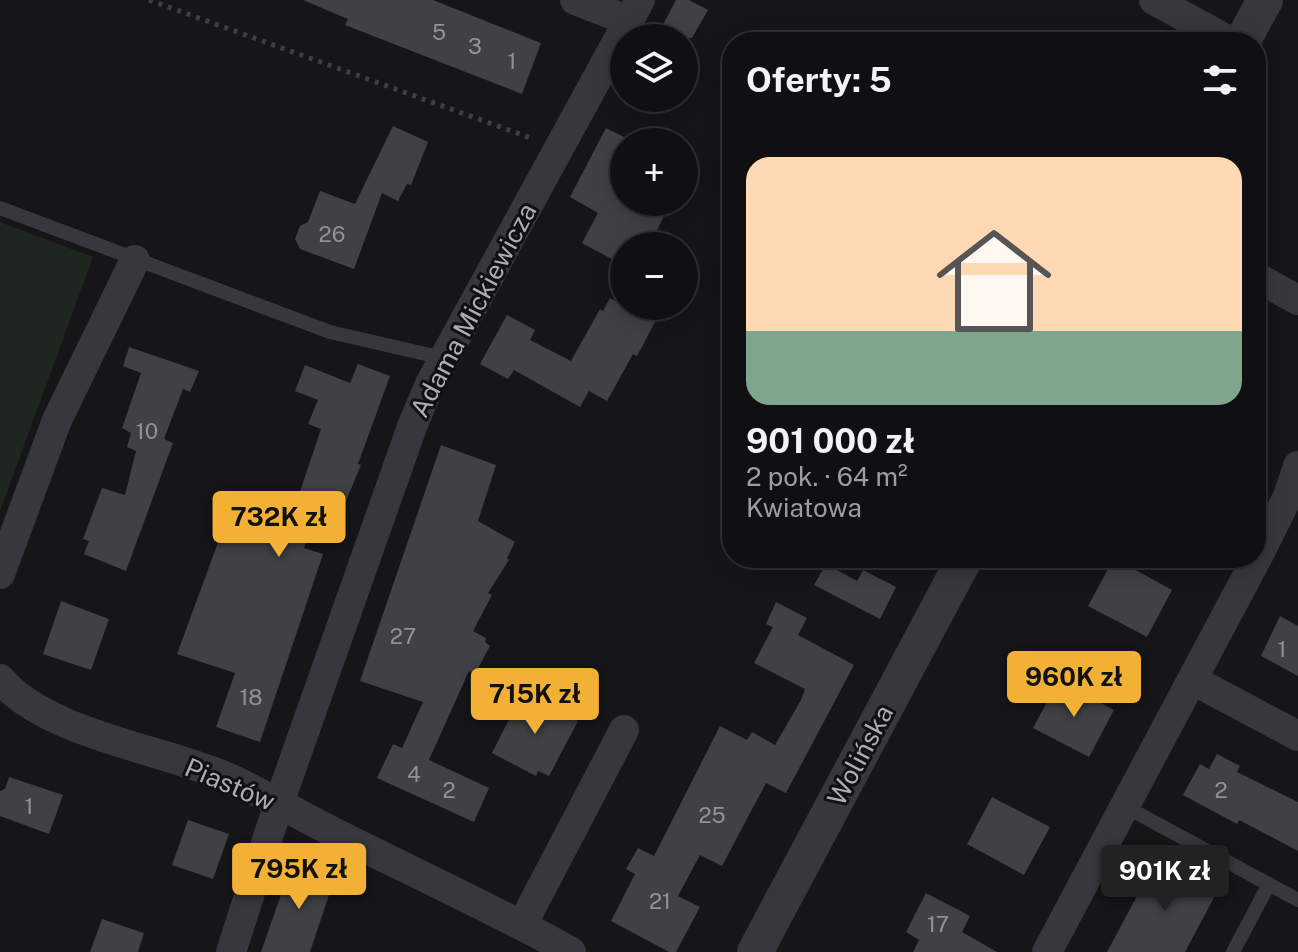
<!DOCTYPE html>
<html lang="pl">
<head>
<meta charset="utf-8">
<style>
  body { margin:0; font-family:"Public Sans",sans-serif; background:#19191b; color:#f1f3f6; height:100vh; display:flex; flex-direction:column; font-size:30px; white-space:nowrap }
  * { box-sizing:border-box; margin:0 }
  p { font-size:26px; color:#9c9d9f }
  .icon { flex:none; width:44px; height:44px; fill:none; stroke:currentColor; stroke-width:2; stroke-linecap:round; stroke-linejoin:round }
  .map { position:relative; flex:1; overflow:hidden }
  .side { position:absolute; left:722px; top:32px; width:544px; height:536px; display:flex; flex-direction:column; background:#101012; border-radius:32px; box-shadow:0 4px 20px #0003,0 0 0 2px #303032 }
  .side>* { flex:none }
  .controls { position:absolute; left:610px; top:24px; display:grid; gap:16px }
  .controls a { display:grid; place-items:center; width:88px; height:88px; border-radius:50%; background:#101012; box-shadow:0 4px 20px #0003,0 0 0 2px #303032; font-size:40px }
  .price { position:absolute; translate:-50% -68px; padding:0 18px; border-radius:8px; background:#f2b134; color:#111; font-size:26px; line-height:52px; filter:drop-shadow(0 2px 4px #0008) }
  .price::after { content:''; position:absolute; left:50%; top:48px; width:24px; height:18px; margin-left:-12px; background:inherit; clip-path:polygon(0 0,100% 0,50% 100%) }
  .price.selected { background:#222; color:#fff }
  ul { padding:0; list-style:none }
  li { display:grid; align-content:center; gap:16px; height:424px; padding:0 24px }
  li+li { border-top:2px solid #303032 }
  li span { display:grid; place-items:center; height:248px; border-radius:24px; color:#555 }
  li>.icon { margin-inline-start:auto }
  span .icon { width:144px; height:144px; fill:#fffc; stroke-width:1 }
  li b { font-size:34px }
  h2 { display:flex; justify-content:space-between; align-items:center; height:96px; padding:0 24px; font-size:34px }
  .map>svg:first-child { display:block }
  .green { fill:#1e261f }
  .building { fill:#404145 }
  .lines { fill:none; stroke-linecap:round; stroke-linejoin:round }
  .path { stroke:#3d3f44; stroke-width:5; stroke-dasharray:4 6; stroke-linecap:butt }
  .service { stroke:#37383d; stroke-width:14 }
  .minor { stroke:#37383d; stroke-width:30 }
  .tertiary { stroke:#37383d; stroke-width:36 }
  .labels { text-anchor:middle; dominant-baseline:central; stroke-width:6; stroke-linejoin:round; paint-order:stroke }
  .number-label { font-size:22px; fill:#8e929b }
  .street-label { font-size:26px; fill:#a8adb8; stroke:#111113 }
</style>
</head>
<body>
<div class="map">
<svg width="1298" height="952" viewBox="0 0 1298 952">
  <rect width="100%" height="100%" fill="#161618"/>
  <!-- green -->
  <path class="green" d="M0 222 93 257 0 511Z"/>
  <!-- building -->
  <g class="building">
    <path d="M303 0H433L541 43 522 94 345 25 348 19Z"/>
    <path d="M676 0H689L708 10 692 38H656Z"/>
    <path d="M393 126 428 142 411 185 407 184 398 201 382 193 354 269 300 249 295 239 300 226 308 222 320 191 355 204Z"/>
    <path d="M606 128 624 137V202H648L663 218 649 246H624V255L619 263 582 243 598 213 570 197Z"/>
    <path d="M610 298 655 322 637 356 633 354 607 401 589 391 580 407 514 370 508 379 480 364 507 315 535 330 530 340 571 361 600 309 603 311Z"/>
    <path d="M129 347 199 371 190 392 183 389 164 439 173 443 126 571 84 554 89 541 83 539 102 488 125 495 136 451 127 447 131 433 122 428 141 373 123 366Z"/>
    <path d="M358 364 390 376 358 464 361 465 341 513 320 506 304 548 323 554 260 742 216 727 235 673 177 654 227 518 284 539 321 429 308 424 318 400 295 391 305 365 350 383Z"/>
    <path d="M441 445 496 465 478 521 515 542 507 558 509 560 488 593 492 595 473 631 486 638 485 642 490 646 475 674 469 671 429 760 489 788 474 822 377 778 393 744 402 748 423 702 360 681Z"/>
    <path d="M1114 558 1172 590 1147 637 1088 606Z"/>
    <path d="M826 564 857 581 863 570 896 587 880 619 814 585Z"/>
    <path d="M61 601 109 619 91 670 43 654Z"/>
    <path d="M776 602 807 618 798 635 854 665 786 793 766 783 722 866 700 855 678 896 700 907 676 952H669L611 921 635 874 626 869 638 848 654 856 720 726 747 740 752 732 775 745 801 700 805 689 754 663 773 627 766 624Z"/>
    <path d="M1280 616 1298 626V676L1261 656Z"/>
    <path d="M1059 680 1114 710 1089 757 1033 728Z"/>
    <path d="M523 692 578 721 549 776 538 771 536 776 492 753Z"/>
    <path d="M1217 754 1240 766 1237 772 1298 802V851L1239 820 1237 824 1183 795 1200 764 1209 769Z"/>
    <path d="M9 777 63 795 49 834 0 816V791L5 789Z"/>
    <path d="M992 797 1050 827 1024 875 967 844Z"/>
    <path d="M188 820 229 834 213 879 172 865Z"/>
    <path d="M1162 860 1218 890 1185 952H1107L1151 870 1156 873Z"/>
    <path d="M292 863 335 877 310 952H261Z"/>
    <path d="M926 893 970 916 962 932 997 952H913L919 940 906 932Z"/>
    <path d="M102 919 144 933 138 952H90Z"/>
  </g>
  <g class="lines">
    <!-- path -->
    <path class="path" d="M149 0 531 138"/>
    <!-- service -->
    <g class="service">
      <path d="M0 208 330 332 443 358"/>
      <path d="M1126 807 1298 900"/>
      <path d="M1233 952 1269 884"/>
    </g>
    <!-- minor -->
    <g class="minor">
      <path d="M575 0 629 21"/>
      <path d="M1154 0 1231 42"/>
      <path d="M1256 277 1298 300"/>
      <path d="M0 574 57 420 135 260"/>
      <path d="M0 679C47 735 165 749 231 779 266 795 299 815 333 832 412 872 493 908 571 952"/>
      <path d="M1193 680 1298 736"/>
      <path d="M522 925 624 730"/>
      <path d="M231 952 279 803 413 424 430 384 640 0"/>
      <path d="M1047 952 1259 554 1288 496 1298 466"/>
    </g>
    <!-- tertiary -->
    <g class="tertiary">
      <path d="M1242 42 1265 0"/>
      <path d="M755 952 965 558"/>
    </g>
  </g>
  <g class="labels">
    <!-- number labels -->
    <g class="number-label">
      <text x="439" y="32">5</text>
      <text x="475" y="46">3</text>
      <text x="512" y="61">1</text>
      <text x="332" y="234">26</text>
      <text x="147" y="431">10</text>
      <text x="403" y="636">27</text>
      <text x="1282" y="649">1</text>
      <text x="251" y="697">18</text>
      <text x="414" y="774">4</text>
      <text x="449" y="790">2</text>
      <text x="1221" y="790">2</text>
      <text x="29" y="806">1</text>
      <text x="712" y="815">25</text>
      <text x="660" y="901">21</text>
      <text x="938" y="924">17</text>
    </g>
    <!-- street labels -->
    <g class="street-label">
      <text transform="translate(473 310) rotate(-62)">Adama Mickiewicza</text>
      <text transform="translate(860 755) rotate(-62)">Wolińska</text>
      <text transform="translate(230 784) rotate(23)">Piastów</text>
    </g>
  </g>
</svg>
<div class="controls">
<a><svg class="icon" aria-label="layers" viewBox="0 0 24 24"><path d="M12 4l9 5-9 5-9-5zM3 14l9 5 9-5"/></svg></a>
<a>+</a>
<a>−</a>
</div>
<b class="price" style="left:279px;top:559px">732K zł</b>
<b class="price" style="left:1074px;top:719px">960K zł</b>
<b class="price" style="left:535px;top:736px">715K zł</b>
<b class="price" style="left:299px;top:911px">795K zł</b>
<b class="price selected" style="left:1165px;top:913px">901K zł</b>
<section class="side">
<h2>Oferty: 5<svg class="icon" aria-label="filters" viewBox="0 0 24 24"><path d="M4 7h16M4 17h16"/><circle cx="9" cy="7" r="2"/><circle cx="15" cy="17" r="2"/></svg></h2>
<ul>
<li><span style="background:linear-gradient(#ffd9b3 70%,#7fa58c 0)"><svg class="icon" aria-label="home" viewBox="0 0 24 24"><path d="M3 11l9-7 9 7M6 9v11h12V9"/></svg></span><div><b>901 000 zł</b><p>2 pok. · 64 m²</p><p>Kwiatowa</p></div></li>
</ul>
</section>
</div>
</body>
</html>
